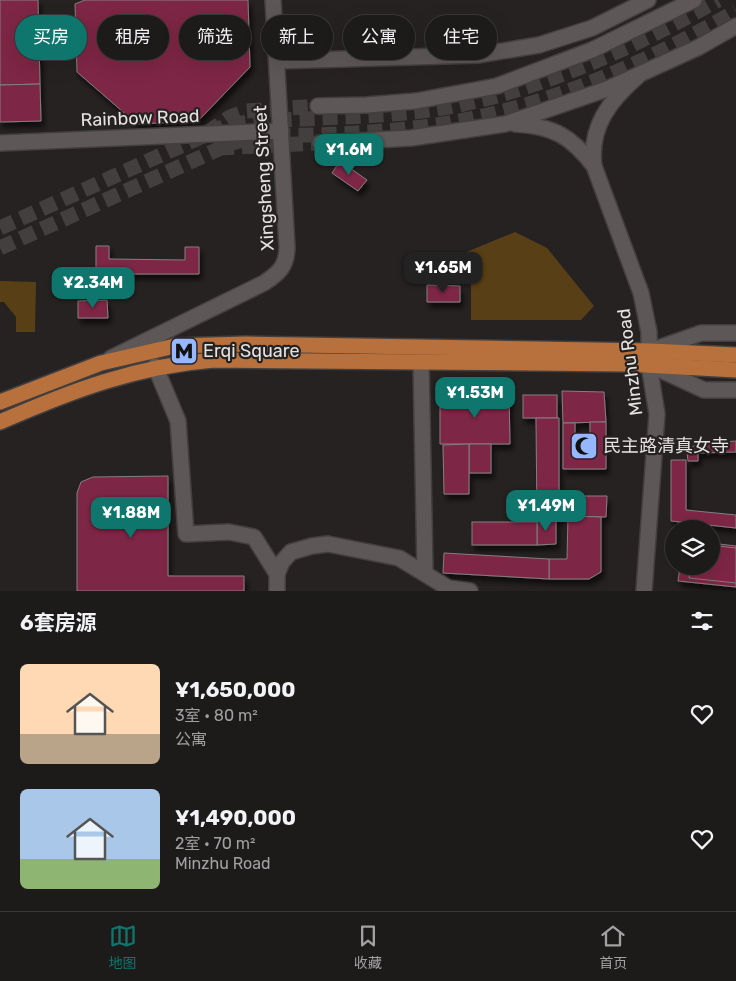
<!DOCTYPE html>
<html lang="zh">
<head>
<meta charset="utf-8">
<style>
  body { margin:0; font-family:Rubik,"Noto Sans SC",sans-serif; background:#2a2727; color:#f1f3f6; height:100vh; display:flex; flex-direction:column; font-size:19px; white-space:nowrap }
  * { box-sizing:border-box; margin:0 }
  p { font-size:16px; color:#a0a1a2 }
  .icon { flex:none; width:28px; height:28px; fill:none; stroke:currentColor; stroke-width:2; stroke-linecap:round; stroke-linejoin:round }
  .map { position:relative; height:591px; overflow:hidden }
  .panel { display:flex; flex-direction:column; background:#1d1a1a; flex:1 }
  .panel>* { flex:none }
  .hud { position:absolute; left:15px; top:15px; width:706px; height:45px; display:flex; gap:10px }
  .fabs { position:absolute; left:665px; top:520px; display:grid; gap:10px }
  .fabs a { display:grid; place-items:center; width:55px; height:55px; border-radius:50%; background:#1d1a1a; box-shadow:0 5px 20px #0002,0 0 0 1px #3b3839; font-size:25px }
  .price { position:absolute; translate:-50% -42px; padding:0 11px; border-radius:10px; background:#0f766e; color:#fff; font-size:16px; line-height:32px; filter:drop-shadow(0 1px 2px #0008) }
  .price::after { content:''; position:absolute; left:50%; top:30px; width:15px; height:11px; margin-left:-8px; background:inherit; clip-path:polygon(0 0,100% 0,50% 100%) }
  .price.on { background:#222; color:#fff }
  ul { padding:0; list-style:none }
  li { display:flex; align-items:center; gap:15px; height:125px; padding:0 20px }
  li span { display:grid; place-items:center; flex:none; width:140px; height:100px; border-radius:8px; color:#555 }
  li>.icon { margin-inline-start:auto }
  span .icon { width:60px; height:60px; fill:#fffc; stroke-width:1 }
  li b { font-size:21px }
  h2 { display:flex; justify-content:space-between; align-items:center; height:60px; padding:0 20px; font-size:21px }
  .pill { padding:0 18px; border-radius:22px; background:#1d1a1a; box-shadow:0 5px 20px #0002,0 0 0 1px #3b3839; font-size:18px; line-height:45px }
  .pill.on { background:#0f766e; color:#fff }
  .menu { display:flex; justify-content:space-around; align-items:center; height:70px; border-top:1px solid #3b3839; background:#1d1a1a; font-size:14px; color:#a0a1a2 }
  .menu a { display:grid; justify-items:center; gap:2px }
  .menu .on { color:#0f766e }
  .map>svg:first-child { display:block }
  .green { fill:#593f15 }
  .building { fill:#7e2644; stroke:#847e80; filter:url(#shadow) }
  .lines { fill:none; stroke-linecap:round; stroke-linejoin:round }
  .minor-tunnel { stroke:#443f3f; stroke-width:15; stroke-dasharray:15 8; stroke-linecap:butt }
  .major-tunnel { stroke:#443f3f; stroke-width:15; stroke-dasharray:15 8; stroke-linecap:butt }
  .minor-casing { stroke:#433f3f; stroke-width:18 }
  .major-casing { stroke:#433f3f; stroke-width:18 }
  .minor { stroke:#5d5857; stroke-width:15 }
  .major { stroke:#b8713c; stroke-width:15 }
  .labels { text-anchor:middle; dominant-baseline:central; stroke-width:4.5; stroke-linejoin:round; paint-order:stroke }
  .street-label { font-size:18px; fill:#e5e2e2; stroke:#272222 }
  .poi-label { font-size:18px; fill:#e5e2e2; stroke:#272222; text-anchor:start }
</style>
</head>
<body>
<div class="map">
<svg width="736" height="591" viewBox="0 0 736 591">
  <defs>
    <filter id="shadow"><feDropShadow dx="3" dy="5.5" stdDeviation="2.5" flood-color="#0009"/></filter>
  </defs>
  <rect width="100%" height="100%" fill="#272222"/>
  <!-- green -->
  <g class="green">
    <path d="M515 232 547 248 594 306 581 320H471V279L406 277Z"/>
    <path d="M0 281 36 282 35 332H16V317L4 302H0Z"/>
  </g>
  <!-- building -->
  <g class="building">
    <path d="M0 0H38L40 84 0 85Z"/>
    <path d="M85 0H248L250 67 198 121 137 124 77 72 75 4Z"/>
    <path d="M40 84 41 121 0 122V85Z"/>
    <path d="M340 161 367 180 358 191 332 173Z"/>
    <path d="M96 246H109V259L185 260V247H199V274H96Z"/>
    <path d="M427 285 460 286V302H427Z"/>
    <path d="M107 300 108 318H78V301Z"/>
    <path d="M562 391 604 392 606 422 563 423Z"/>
    <path d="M509 394 510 444H440V395Z"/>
    <rect x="523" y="395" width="34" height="23"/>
    <path d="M536 418H559V520H537Z"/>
    <path d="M590 422H606V469H563V423H575V456L590 455Z"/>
    <path d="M736 441V452L698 453V461H688L687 452 696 444Z"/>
    <rect x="469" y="444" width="22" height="29"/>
    <path d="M469 444V494H444L443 445Z"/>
    <path d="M671 460H686V510L736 515V528L671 521Z"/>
    <path d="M168 476V576H244V591H77V493L81 482 93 477Z"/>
    <path d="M568 496H607L606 517 568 516Z"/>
    <path d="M568 516 601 517V572L589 579H549V559H567Z"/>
    <path d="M537 520H556V544L537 545Z"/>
    <rect x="472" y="522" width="65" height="23"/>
    <path d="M711 543 736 546V587L678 581 680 566H711Z"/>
    <path d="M711 545 714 546 713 553 717 554 718 546 736 548V583L689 578 690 566H711Z"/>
    <path d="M444 553 549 559V579L443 573Z"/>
  </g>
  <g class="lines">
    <!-- minor-tunnel -->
    <g class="minor-tunnel">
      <path d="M207 133 230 117 246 111 318 106"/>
      <path d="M219 148 320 143"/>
    </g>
    <!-- major-tunnel -->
    <g class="major-tunnel">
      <path d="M0 228 225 126C251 120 278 120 304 119 341 117 378 116 414 112 517 101 629 51 718 0"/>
      <path d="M0 248 232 143C258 135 284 136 311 135 345 134 379 132 413 128 529 115 636 69 736 11"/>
    </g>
    <!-- minor casing -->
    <g class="minor-casing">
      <g id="minor">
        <path d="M277 61 478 55 539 45 592 28 648 0"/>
        <path d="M638 76C610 100 589 127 594 166L641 293 649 332V365L657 414 644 591"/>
        <path d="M318 106 367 105 416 101 497 86 592 50 694 0"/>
        <path d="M515 124C553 126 571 136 594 166"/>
        <path d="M0 143 281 131"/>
        <path d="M320 143 411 138 505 124 607 89 699 47 736 26"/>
        <path d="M650 351 701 333H736"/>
        <path d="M111 358 264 283C279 273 287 266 287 247L273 0"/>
        <path d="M421 362 425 572"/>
        <path d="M650 365 704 390H736"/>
        <path d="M155 366 178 421 186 534 229 532 254 537 277 574V591"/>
        <path d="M277 574 282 562 291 552 312 546 328 544 399 558 448 588 470 591"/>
      </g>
    </g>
    <!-- major casing -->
    <g class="major-casing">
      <g id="major">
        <path d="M0 402 101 363 175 346 246 344 650 351 736 355"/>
        <path d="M0 422C71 391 136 366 214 360L627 364 736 370"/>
      </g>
    </g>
    <!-- minor -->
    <use href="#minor" class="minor"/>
    <!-- major -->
    <use href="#major" class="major"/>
  </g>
  <!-- icons -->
  <defs>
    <g id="metro-square" transform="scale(1.4375)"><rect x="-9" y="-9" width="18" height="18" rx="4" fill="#96b6fd" stroke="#272222"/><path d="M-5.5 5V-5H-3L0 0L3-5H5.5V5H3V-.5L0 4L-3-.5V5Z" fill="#111"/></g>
    <g id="mosque-square" transform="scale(1.4375)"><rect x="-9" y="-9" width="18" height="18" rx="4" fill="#96b6fd" stroke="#272222"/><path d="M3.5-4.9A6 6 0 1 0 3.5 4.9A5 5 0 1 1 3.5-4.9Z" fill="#111"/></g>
  </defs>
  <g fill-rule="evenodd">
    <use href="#metro-square" x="184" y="351"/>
    <use href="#mosque-square" x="584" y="446"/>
  </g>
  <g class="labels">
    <!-- street labels -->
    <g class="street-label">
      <text transform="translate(140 118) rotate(-2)">Rainbow Road</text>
      <text transform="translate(264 178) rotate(-93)">Xingsheng Street</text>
      <text transform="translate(630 362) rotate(-97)">Minzhu Road</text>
    </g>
    <!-- poi labels -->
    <g class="poi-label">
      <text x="203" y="351">Erqi Square</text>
      <text x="603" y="446">民主路清真女寺</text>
    </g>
  </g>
</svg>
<div class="fabs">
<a><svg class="icon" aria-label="layers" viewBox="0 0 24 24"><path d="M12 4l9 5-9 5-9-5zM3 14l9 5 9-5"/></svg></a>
</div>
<b class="price" style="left:349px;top:176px">¥1.6M</b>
<b class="price on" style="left:443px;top:294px">¥1.65M</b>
<b class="price" style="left:93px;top:309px">¥2.34M</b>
<b class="price" style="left:475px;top:419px">¥1.53M</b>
<b class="price" style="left:546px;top:532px">¥1.49M</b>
<b class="price" style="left:131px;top:539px">¥1.88M</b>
<div class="hud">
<a class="pill on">买房</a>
<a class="pill">租房</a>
<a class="pill">筛选</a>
<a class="pill">新上</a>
<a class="pill">公寓</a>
<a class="pill">住宅</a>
</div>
</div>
<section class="panel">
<h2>6套房源<svg class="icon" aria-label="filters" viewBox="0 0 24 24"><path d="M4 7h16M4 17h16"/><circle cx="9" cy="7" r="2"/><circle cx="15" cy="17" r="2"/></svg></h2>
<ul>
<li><span style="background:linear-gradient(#ffd9b3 70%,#b9a48a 0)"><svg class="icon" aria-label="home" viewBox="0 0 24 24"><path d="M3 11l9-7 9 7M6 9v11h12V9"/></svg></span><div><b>¥1,650,000</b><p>3室 · 80 m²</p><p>公寓</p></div><svg class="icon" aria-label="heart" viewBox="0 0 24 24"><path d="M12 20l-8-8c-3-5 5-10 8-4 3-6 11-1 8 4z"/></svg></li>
<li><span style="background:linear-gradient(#a9c7e8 70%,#8fb573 0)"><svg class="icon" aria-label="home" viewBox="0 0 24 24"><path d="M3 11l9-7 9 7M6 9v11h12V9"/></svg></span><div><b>¥1,490,000</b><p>2室 · 70 m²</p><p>Minzhu Road</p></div><svg class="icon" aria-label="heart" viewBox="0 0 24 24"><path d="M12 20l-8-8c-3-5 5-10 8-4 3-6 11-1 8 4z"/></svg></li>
</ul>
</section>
<nav class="menu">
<a class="on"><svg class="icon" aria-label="map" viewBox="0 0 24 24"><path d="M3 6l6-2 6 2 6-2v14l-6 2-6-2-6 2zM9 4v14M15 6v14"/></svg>地图</a>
<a><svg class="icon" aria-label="saved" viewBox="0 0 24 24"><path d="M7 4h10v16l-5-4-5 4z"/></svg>收藏</a>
<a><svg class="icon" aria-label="home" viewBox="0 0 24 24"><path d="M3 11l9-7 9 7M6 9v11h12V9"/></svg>首页</a>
</nav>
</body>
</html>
